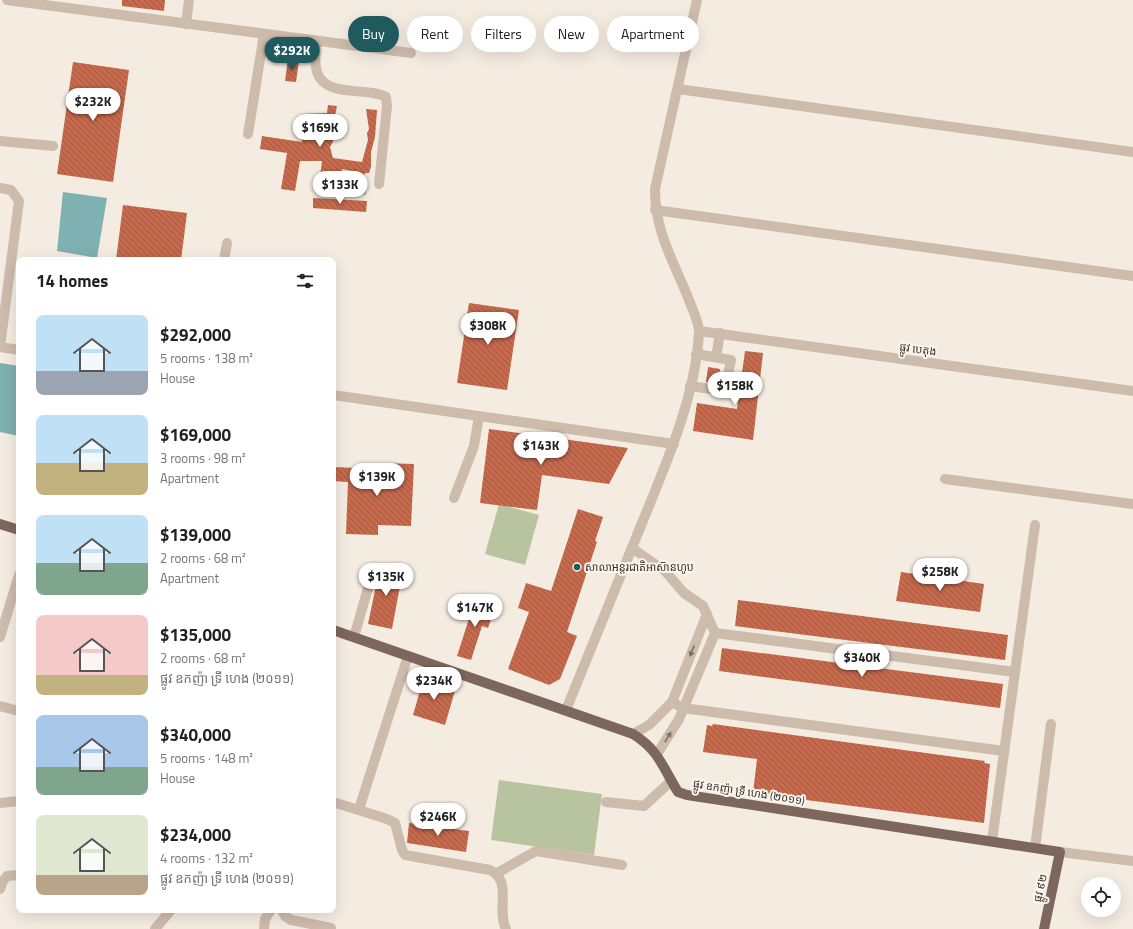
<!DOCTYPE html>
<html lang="en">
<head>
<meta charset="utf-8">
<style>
  body { margin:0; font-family:"Titillium Web","Noto Sans Khmer",sans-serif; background:#f6f6f6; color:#202124; height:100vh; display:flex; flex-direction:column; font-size:15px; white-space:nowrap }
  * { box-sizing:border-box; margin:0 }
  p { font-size:13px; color:#757577 }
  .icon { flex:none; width:22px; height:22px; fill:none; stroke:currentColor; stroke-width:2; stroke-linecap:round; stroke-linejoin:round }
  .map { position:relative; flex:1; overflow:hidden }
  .side { position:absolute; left:16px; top:257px; width:320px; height:656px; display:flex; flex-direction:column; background:#fff; border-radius:8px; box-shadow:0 4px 16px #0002 }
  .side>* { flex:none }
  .top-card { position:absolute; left:348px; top:16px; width:380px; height:36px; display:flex; gap:8px }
  .tools { position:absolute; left:1081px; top:877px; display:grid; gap:8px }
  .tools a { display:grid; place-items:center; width:40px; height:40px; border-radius:50%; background:#fff; box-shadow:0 4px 16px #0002; font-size:20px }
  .price { position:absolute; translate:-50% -34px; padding:0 9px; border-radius:14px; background:#fff; color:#222; font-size:13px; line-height:26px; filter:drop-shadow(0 1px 2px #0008) }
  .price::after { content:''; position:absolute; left:50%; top:24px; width:12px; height:9px; margin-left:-6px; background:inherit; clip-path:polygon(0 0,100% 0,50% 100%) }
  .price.on { background:#1f5a5e; color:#fff }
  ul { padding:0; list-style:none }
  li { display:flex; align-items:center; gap:12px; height:100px; padding:0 20px }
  li span { display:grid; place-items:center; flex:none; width:112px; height:80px; border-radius:8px; color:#555 }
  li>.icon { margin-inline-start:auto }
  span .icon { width:48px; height:48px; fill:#fffc; stroke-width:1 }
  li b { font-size:17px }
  h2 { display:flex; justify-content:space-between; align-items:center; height:48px; padding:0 20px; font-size:17px }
  .chip { padding:0 14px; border-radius:18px; background:#fff; box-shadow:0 4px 16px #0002; font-size:14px; line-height:36px }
  .chip.on { background:#1f5a5e; color:#fff }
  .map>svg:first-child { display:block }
  .grass { fill:url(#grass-tufts) }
  .garden { fill:#b8c4a0 }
  .water { fill:#7fb0b2 }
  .building { fill:url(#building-back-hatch) }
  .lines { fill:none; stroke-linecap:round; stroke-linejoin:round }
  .minor { stroke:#cdbbac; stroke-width:10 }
  .major { stroke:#7d675c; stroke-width:10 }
  .oneway { fill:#7d6f65 }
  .poi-dot { fill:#1f5a5e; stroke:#fbf5ee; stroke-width:1.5 }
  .labels { text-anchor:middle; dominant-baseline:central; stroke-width:4; stroke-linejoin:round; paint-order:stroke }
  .street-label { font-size:11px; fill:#3b302b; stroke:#fbf5ee }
  .poi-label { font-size:11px; fill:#3b302b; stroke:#fbf5ee; text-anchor:start }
</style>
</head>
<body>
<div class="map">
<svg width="1133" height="929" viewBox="0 0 1133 929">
  <defs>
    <pattern id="grass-tufts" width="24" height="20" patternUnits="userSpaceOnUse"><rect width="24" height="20" fill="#b8c4a0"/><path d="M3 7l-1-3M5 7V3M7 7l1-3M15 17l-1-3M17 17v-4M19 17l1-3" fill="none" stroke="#97a083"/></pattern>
    <pattern id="building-back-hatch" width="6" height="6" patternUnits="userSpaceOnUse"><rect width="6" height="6" fill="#c8694b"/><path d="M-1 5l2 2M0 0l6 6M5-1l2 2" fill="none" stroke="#a4573f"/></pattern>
  </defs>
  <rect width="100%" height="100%" fill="#f4ebe1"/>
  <!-- grass -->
  <g class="grass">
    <path d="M316 182 338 184V193L315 191Z"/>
    <path d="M344 184 366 186V195L344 193Z"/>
  </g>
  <!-- garden -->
  <g class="garden">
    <path d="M499 504 539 515 525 565 485 554Z"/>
    <path d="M499 780 602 794 594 855 491 840Z"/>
  </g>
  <!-- water -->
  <g class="water">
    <path d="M63 192 107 198 97 258 57 251Z"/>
    <path d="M0 363 19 366V436L0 432Z"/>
  </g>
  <!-- building -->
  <g class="building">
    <path d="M122 0H165L164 11 122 6Z"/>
    <path d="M288 59 299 61 296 82 285 81Z"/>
    <path d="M73 62 129 70 113 182 57 174Z"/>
    <path d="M328 105 337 106 333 125V142L330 147 333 158 362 162 368 140 367 133 369 129 366 109 377 110 375 137 371 152V167L369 173H365L362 181 356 179 358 172 342 169 341 179 320 177 322 161H300L295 191 281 189 287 153 260 149 262 136 302 142V114L327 113Z"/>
    <path d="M313 198 367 201 366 212 313 208Z"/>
    <path d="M123 205 187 213 181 260H116Z"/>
    <path d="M469 303 519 310 507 390 457 383Z"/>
    <path d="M745 351 763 353 753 440 693 431 697 403 737 409Z"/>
    <path d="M708 367 720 369 718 383 706 382Z"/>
    <path d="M489 429 628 448 609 484 542 475 537 510 480 503Z"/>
    <path d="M381 463 414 464 411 526 378 525V535L346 534 348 482 333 481V467L381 469Z"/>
    <path d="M578 509 603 517 595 541 597 542 567 632 577 636 560 679 549 685 508 669 529 612 518 608 526 583 551 591Z"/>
    <path d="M379 565 403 570 392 629 368 624 378 576Z"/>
    <path d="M901 572 984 584 980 612 896 601Z"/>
    <path d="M475 600 495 607 488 628 482 626 471 660 457 656Z"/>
    <path d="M738 600 1008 635 1005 660 735 626Z"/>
    <path d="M722 648 1003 684 1000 708 719 671Z"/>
    <path d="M424 677 456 687 445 725 413 715Z"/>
    <path d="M713 724 985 761 984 763 990 764 984 823 753 793 757 759 703 752 707 725 712 726Z"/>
    <path d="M409 823 469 831 466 852 407 843Z"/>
  </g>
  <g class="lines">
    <!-- minor -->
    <g class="minor">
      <path d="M7 0 411 53"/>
      <path d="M186 24 189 0"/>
      <path d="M316 41C316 50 314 63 317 72 326 99 366 86 386 97L387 106 379 184"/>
      <path d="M678 89 1133 152"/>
      <path d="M248 134 264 34"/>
      <path d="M0 141 53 146"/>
      <path d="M0 188 11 190 19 201 0 347 19 350"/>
      <path d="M655 210 1133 276"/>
      <path d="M224 260 227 243"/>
      <path d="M699 331 1133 391"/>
      <path d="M716 357 720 333"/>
      <path d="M690 386 725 391 731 360 696 354"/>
      <path d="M333 395 674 444"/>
      <path d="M945 479 1133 504"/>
      <path d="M454 498 474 446 479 416"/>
      <path d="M632 548 665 571 684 593 703 606 715 633 679 719 657 754"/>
      <path d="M715 633 1015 672"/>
      <path d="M0 637 19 575"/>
      <path d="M354 637 372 574"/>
      <path d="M672 702 683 708 1004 751"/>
      <path d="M0 706 19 711"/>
      <path d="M566 710C591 648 617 585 642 523 666 464 696 396 699 332 699 321 691 306 687 295 672 258 655 231 655 189L697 0"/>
      <path d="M633 734 649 725 672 702 707 614"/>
      <path d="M333 802 387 819 395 823 402 850 405 855 490 870C513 881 496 910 506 929"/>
      <path d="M606 802 644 806 671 781"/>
      <path d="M0 803 18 801"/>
      <path d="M359 809 408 656"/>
      <path d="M992 841 1035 525"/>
      <path d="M1035 848 1051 724"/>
      <path d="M1060 852 1133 861"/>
      <path d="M497 873 536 851 622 865"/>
      <path d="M0 889 3 881 7 876 19 875"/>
      <path d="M282 910 285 916 291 920 331 928"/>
      <path d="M155 929 171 910"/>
      <path d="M264 929 265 919 271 910"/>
    </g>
    <!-- major -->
    <g class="major">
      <path d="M0 524 19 530"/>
      <path d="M333 630 633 734C659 750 663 768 678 792L687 795 1060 852 1044 929"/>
    </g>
  </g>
  <!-- one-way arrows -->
  <defs><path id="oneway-solid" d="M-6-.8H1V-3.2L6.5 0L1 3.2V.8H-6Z"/></defs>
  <g class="oneway">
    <use href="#oneway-solid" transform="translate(692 651) rotate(112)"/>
    <use href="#oneway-solid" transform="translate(668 737) rotate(-58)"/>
  </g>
  <!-- markers -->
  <circle class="poi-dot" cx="577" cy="567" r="4"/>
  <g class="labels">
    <!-- street labels -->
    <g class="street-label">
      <text transform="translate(918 349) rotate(8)">ផ្លូវ បេតុង</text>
      <text transform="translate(749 792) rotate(9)">ផ្លូវ ឧកញ៉ា ទ្រី ហេង (២០១១)</text>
      <text transform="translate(1040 888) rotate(-78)">ផ្លូវ ៩២</text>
    </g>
    <!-- poi labels -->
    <g class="poi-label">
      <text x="585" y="567">សាលាអន្ដរជាតិអាស៊ានហូប</text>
    </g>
  </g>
</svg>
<div class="tools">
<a><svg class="icon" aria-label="locate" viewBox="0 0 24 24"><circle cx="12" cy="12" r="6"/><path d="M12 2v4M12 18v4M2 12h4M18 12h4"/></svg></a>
</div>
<b class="price on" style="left:292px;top:71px">$292K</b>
<b class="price" style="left:93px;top:122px">$232K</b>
<b class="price" style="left:320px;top:148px">$169K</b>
<b class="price" style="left:340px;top:205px">$133K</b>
<b class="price" style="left:488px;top:346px">$308K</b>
<b class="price" style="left:735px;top:406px">$158K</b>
<b class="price" style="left:541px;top:466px">$143K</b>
<b class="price" style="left:377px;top:497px">$139K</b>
<b class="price" style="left:940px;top:592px">$258K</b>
<b class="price" style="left:386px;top:597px">$135K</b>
<b class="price" style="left:475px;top:628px">$147K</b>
<b class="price" style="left:862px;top:678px">$340K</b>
<b class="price" style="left:434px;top:701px">$234K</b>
<b class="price" style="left:438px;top:837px">$246K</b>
<div class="top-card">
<a class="chip on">Buy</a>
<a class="chip">Rent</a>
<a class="chip">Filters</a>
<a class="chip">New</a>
<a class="chip">Apartment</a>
</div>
<section class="side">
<h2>14 homes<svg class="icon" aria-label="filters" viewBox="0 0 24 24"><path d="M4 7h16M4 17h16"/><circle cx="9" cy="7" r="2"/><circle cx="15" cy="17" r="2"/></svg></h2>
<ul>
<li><span style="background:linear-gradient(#bfe0f5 70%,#9aa5b1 0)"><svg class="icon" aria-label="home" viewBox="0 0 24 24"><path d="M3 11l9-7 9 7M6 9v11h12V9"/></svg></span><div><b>$292,000</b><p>5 rooms · 138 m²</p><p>House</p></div></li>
<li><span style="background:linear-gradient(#bfe0f5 60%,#c2b280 0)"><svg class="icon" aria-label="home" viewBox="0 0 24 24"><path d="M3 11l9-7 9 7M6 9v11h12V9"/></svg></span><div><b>$169,000</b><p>3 rooms · 98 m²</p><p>Apartment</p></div></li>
<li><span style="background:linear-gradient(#bfe0f5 60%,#7fa58c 0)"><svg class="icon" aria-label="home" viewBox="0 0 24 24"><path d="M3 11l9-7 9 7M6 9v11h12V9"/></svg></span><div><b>$139,000</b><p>2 rooms · 68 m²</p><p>Apartment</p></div></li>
<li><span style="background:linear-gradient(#f6c9c9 75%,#c2b280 0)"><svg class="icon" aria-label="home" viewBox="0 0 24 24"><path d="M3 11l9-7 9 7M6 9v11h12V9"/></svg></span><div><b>$135,000</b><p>2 rooms · 68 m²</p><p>ផ្លូវ ឧកញ៉ា ទ្រី ហេង (២០១១)</p></div></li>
<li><span style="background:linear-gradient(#a9c7e8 65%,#7fa58c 0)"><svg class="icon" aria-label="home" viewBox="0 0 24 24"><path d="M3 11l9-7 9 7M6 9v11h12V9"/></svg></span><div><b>$340,000</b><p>5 rooms · 148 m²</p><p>House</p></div></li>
<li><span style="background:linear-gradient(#dfe7d0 75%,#b9a48a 0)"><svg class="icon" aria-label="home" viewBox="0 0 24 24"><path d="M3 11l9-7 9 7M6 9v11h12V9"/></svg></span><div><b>$234,000</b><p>4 rooms · 132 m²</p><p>ផ្លូវ ឧកញ៉ា ទ្រី ហេង (២០១១)</p></div></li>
</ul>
</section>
</div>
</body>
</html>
